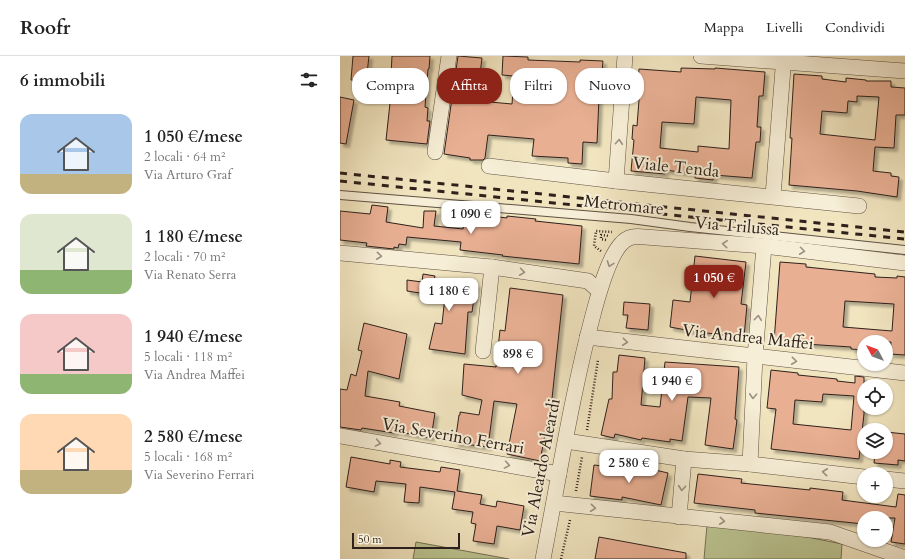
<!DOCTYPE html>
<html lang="it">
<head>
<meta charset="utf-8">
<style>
  body { margin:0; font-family:Cardo,serif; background:#f2f2f2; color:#222; height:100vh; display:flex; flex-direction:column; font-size:15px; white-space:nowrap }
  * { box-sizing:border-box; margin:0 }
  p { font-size:13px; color:#767676 }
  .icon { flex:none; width:22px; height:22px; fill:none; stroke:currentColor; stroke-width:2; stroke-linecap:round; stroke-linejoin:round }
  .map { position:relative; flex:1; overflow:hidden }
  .details { display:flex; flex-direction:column; background:#fff; width:340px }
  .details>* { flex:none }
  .banner { position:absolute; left:12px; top:12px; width:380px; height:36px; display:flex; gap:8px }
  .needle { width:26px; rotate:311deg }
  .controls { position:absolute; left:517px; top:279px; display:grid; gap:8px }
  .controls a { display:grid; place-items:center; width:36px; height:36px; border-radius:50%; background:#fff; box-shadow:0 1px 3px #0004; font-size:20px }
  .scale { position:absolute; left:12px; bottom:10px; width:108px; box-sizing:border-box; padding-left:4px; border:2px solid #2e201b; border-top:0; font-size:11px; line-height:14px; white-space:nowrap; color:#2e201b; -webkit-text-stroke:3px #f6eed6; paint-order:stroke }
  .price { position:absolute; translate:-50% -34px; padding:0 9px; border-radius:8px; background:#fff; color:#222; font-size:13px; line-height:26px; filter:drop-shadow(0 1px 2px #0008) }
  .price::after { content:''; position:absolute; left:50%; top:24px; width:12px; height:9px; margin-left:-6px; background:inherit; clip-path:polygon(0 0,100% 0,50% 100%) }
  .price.active { background:#8f2418; color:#fff }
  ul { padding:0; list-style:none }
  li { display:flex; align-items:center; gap:12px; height:100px; padding:0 20px }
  li span { display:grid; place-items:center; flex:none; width:112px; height:80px; border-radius:12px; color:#555 }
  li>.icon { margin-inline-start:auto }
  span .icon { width:48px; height:48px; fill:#fffc; stroke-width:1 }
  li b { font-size:17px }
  h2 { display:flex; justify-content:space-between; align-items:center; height:48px; padding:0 20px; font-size:17px }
  .tag { padding:0 14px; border-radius:16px; background:#fff; box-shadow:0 1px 3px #0004; font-size:14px; line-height:36px }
  .tag.active { background:#8f2418; color:#fff }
  header { display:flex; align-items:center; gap:24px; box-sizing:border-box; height:56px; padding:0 20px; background:#fff; border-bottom:1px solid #e0e0e0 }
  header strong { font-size:19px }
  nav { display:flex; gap:22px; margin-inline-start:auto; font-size:14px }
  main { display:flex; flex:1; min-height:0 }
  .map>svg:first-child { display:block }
  .green { fill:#bbc592; stroke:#747256 }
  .building { fill:#e8af93; stroke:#2e201b; fill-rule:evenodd; filter:url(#shadow) }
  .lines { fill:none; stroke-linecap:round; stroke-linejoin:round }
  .lane-casing { stroke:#5f5144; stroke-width:10 }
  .street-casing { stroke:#5f5144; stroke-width:16 }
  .path { stroke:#2e201b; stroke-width:2.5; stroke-dasharray:1 2; stroke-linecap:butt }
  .lane { stroke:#f6eed6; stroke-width:8 }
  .street { stroke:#f6eed6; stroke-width:15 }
  .rail { stroke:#2e201b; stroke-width:3; stroke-dasharray:7 7; stroke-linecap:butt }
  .oneway { stroke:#9c9182 }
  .labels { text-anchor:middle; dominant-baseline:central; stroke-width:4; stroke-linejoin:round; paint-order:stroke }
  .street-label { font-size:17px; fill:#2e201b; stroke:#f6eed6 }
</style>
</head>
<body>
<header>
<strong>Roofr</strong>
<nav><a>Mappa</a><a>Livelli</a><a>Condividi</a></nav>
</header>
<main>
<section class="details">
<h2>6 immobili<svg class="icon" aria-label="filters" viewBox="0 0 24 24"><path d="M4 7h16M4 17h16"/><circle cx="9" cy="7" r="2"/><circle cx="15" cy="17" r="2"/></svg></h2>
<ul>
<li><span style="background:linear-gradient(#a9c7e8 75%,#c2b280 0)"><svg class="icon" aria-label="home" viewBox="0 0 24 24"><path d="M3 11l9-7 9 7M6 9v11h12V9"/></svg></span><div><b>1 050 €/mese</b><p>2 locali · 64 m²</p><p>Via Arturo Graf</p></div></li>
<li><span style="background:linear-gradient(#dfe7d0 70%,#8fb573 0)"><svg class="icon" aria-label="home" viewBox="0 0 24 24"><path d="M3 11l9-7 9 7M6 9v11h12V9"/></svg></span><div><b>1 180 €/mese</b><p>2 locali · 70 m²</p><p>Via Renato Serra</p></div></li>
<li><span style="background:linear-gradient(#f6c9c9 75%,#8fb573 0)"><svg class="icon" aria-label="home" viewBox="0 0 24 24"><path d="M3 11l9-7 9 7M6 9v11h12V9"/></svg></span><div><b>1 940 €/mese</b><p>5 locali · 118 m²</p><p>Via Andrea Maffei</p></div></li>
<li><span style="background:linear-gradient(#ffd9b3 70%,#c2b280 0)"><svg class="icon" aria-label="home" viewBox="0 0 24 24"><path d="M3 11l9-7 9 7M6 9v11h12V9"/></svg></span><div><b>2 580 €/mese</b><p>5 locali · 168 m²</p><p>Via Severino Ferrari</p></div></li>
</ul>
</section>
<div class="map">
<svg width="565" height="503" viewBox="0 0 565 503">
  <defs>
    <filter id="shadow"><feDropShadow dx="3.5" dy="3.5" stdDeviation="1" flood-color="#0004"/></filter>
  </defs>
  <rect width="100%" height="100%" fill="#f1e5c0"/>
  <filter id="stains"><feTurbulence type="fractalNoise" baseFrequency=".005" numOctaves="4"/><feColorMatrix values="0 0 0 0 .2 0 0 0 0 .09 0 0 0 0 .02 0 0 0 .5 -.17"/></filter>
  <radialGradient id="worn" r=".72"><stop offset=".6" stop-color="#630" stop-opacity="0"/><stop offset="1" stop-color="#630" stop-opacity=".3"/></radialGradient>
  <!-- green -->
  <g class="green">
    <path d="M367 469 452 478 502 488 501 503H364Z"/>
    <path d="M76 486 169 503H73Z"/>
  </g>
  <!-- building -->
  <g class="building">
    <path d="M13 0H29L26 26 11 24Z"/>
    <path d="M52 0H90L89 13H88L85 51 88 52 87 65H90L87 88 46 84 51 38 50 37Z"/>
    <path d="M118 0 142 2 137 42H139V45L172 48 174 20 162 19 163 0 188 1V4L240 6V4L263 5 262 16H265L264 42H259L257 87 243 86 242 108 228 107V102L192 100 194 83 148 79 145 102 143 104H130V102L104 98Z"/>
    <path d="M341 12 375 13V12L425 16 423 40H419L417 71H421L420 86H416L412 122 374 119 373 124 355 122V118L325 114V118L291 115 294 84 292 83 293 69 297 70 300 31H298L299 13 341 16ZM356 41 391 44 389 93 358 90V96L320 92 322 66 354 68Z"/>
    <path d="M454 18 482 20V23L506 26V22L526 24V25H551V31L565 32V59H556L554 92 535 91 533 115 551 117V120L559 121 557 141 517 135 449 129 452 82H450ZM517 40 539 41 535 84 480 78 482 55 507 57 508 45 517 46Z"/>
    <path d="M0 41 14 44 6 88 0 87Z"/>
    <path d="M32 149 48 151 46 166 83 172 84 155H96L94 170 123 173 125 157 167 162V160L196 163 195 165 242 170 239 208 162 200 163 199 120 194 121 186 67 181 66 189 59 188 58 192 54 191V193L26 190 27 187 0 184V155L30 158Z"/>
    <path d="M355 200 406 206 401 248 407 249 404 281 357 276 330 271 333 244 350 246Z"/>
    <path d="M440 206 466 208V211L535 218V221L557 222V220L565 221V299L550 298 551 286H524V294L511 293V291L434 286ZM505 245 554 248 552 275 503 271Z"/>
    <path d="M83 218 95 220 94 224 136 228 132 256H128L125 298 89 293 95 267 102 268 105 241 67 235V224L82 226Z"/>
    <path d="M170 232 223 239 211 352H210L200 405 167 398 177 348 154 345 148 391 115 387 119 359H120V356L139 359 142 344 122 339 124 308 156 311 160 274 165 275Z"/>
    <path d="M284 246 310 248 308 274 286 272 288 259H283Z"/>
    <path d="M24 267 67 278 59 323 28 315 25 340 60 346 59 350 95 357 91 382 55 375 54 377 22 372 21 374 0 371V333L7 334 11 318 16 320 22 295 18 294Z"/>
    <path d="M279 299 305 302 301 349 320 351 325 306 399 311 395 363 397 364 393 393 365 389 371 342 348 341 342 385 330 383V386L302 382 301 384 275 378 274 382 261 379 269 343H272L273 316H277Z"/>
    <path d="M431 314 458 317V319L497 323V325L515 327V320L524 321V358L519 403 431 393 436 353 427 352ZM483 338 514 340 511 374 453 368 455 344 482 346Z"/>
    <path d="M546 376 565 378V405L558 404V409L534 407 535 396H546Z"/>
    <path d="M11 401 50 408V404L61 406 60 411 100 416 101 411 120 414 117 435 142 439 140 448 156 451 157 445 184 450 180 474 157 470 154 488 133 485 136 468 131 467 133 456 112 453 115 436 80 431 79 447 64 446 66 428 36 425 34 436 6 431Z"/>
    <path d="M254 409 297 414 298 410 328 417 321 449 282 441V444L250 440Z"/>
    <path d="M358 418 402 423 401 427 470 434V432L503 436 502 444 556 451 558 438 565 439V488L551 486 555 462H524V468L415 457V454L354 447Z"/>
    <path d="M259 481 346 497V503H255Z"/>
  </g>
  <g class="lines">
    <!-- lane casing -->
    <g class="lane-casing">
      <path id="lane" d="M0 139 291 163 350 171 565 194"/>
    </g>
    <!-- street casing -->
    <g class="street-casing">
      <g id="street">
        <path d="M361 0 565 15"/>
        <path d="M95 96 109 0"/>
        <path d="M149 110 276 125 519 150"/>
        <path d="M276 125 285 0"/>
        <path d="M433 140 444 0"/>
        <path d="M0 197 152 211 248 225 259 235"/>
        <path d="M247 281 565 317"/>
        <path d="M143 295 152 211"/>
        <path d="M0 380 219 418"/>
        <path d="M226 385 344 403 410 408 524 421"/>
        <path d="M410 408 415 301 424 190"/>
        <path d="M546 423 565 425"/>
        <path d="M214 447 490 476 565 502"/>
        <path d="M339 461 344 403"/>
        <path d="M203 503C219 421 232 337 254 255 259 237 268 202 281 188 288 180 295 180 305 181L424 190 565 207"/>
      </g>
    </g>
    <!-- path -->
    <g class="path">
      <path d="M266 184 261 183V179L269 180"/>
      <path d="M261 195 254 190 256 175 272 176"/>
      <path d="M247 374 258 304"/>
      <path d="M236 435 242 401"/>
      <path d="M221 503 230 464"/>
    </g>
    <!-- lane -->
    <use href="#lane" class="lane"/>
    <!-- street -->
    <use href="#street" class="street"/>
    <!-- rail -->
    <g class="rail">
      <path d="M0 117 565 176"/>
      <path d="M0 125 565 183"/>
    </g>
  </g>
  <!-- one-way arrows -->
  <defs><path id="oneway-chevron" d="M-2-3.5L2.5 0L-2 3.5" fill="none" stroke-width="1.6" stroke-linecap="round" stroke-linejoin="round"/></defs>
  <g class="oneway">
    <use href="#oneway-chevron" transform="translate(279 86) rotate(-86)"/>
    <use href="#oneway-chevron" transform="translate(385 188) rotate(-175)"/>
    <use href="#oneway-chevron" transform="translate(462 195) rotate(7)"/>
    <use href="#oneway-chevron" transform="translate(39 200) rotate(6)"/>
    <use href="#oneway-chevron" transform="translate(270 208) rotate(110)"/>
    <use href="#oneway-chevron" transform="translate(182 216) rotate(8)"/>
    <use href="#oneway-chevron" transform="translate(418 262) rotate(-85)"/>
    <use href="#oneway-chevron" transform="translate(285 286) rotate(6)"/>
    <use href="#oneway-chevron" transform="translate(454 305) rotate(6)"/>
    <use href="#oneway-chevron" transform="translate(413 340) rotate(93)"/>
    <use href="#oneway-chevron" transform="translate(38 387) rotate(10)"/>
    <use href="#oneway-chevron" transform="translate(167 409) rotate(10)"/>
    <use href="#oneway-chevron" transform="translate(485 416) rotate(-174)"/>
    <use href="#oneway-chevron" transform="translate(342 432) rotate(95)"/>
    <use href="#oneway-chevron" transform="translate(253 452) rotate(6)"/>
    <use href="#oneway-chevron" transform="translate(382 465) rotate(6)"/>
  </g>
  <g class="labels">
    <!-- street labels -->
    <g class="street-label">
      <text transform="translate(336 111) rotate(6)">Viale Tenda</text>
      <text transform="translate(284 149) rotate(6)">Metromare</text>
      <text transform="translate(397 170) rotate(5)">Via Trilussa</text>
      <text transform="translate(408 281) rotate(6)">Via Andrea Maffei</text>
      <text transform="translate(113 380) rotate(10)">Via Severino Ferrari</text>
      <text transform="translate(201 412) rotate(-79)">Via Aleardo Aleardi</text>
    </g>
  </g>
  <rect width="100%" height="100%" filter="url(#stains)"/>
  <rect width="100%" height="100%" fill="url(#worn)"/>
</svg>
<div class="controls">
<a><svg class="needle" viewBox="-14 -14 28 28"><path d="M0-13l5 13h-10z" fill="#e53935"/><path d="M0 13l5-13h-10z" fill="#767676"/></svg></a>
<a><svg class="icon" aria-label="locate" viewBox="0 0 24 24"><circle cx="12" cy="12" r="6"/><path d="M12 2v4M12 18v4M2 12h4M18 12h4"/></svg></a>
<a><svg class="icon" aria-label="layers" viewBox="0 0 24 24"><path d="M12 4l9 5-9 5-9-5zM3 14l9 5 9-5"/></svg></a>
<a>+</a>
<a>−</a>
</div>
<div class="scale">50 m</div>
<b class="price" style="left:131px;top:179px">1 090 €</b>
<b class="price active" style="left:374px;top:243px">1 050 €</b>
<b class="price" style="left:109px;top:256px">1 180 €</b>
<b class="price" style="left:178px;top:319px">898 €</b>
<b class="price" style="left:332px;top:346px">1 940 €</b>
<b class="price" style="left:289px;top:428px">2 580 €</b>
<div class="banner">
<a class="tag">Compra</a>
<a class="tag active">Affitta</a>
<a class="tag">Filtri</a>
<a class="tag">Nuovo</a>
</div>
</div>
</main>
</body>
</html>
